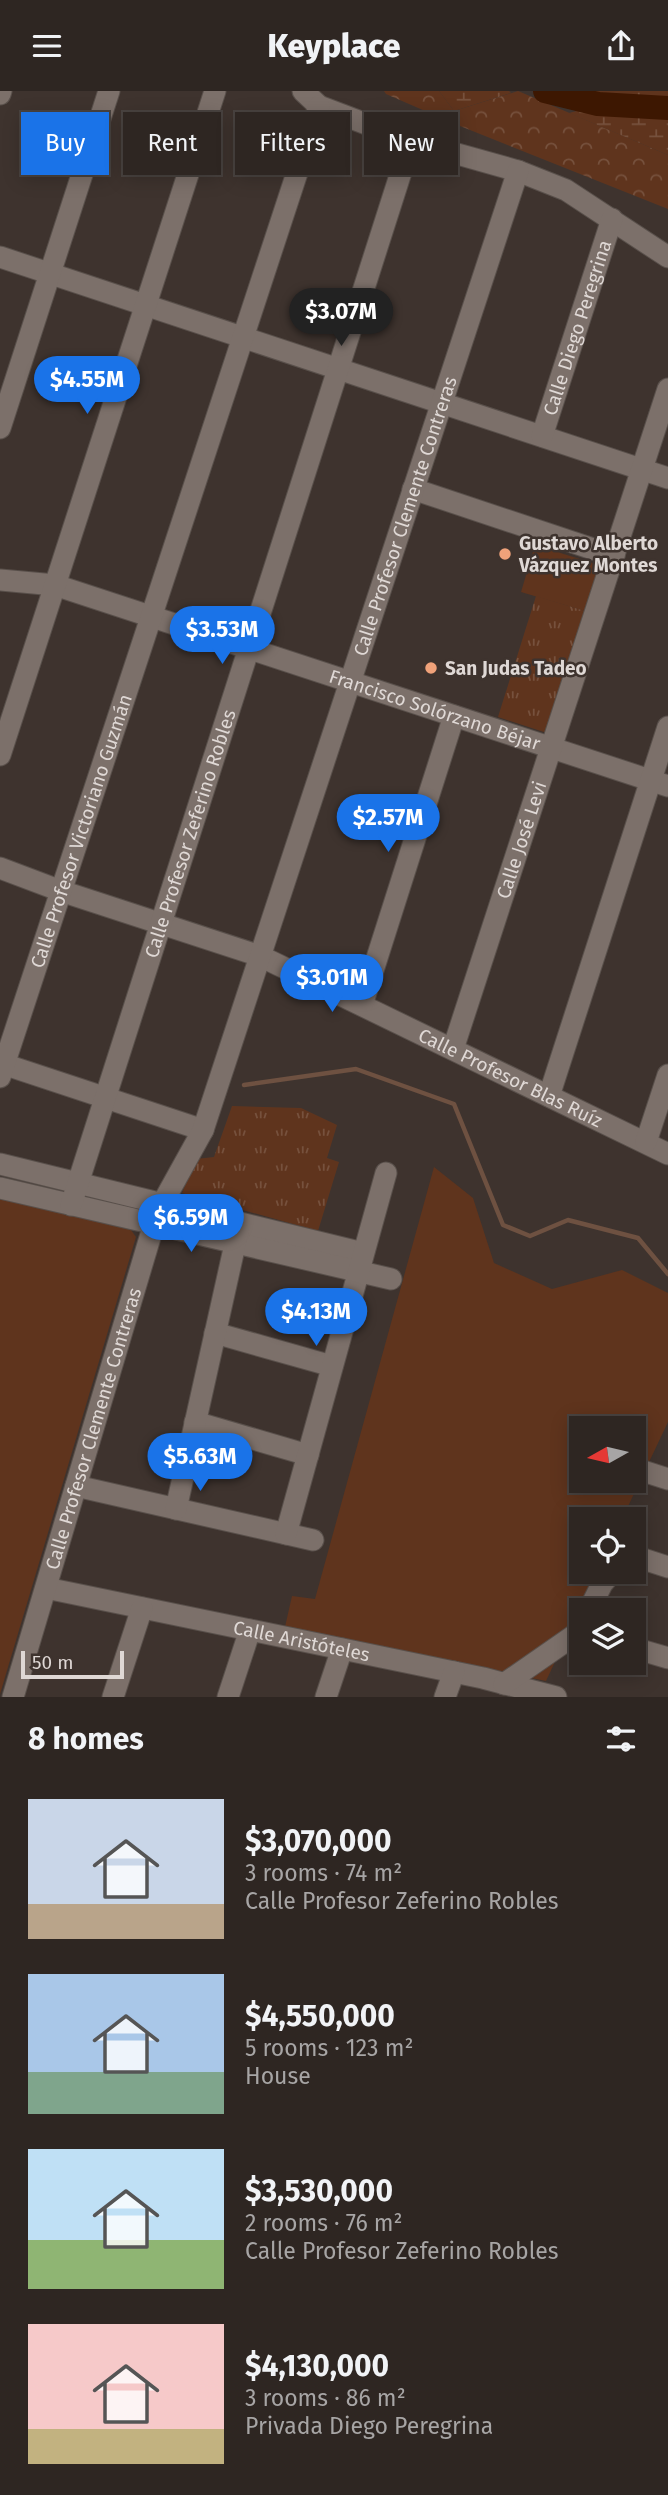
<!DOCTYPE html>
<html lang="en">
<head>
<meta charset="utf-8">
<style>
  body { margin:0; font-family:"Fira Sans",sans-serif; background:#3a322f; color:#f1f3f6; height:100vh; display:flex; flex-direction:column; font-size:26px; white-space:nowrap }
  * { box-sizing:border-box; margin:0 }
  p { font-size:23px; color:#a7a5a5 }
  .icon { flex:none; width:38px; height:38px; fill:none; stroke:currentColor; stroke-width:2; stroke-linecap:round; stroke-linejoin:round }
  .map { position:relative; height:1606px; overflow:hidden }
  .panel { display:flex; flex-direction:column; background:#2e2622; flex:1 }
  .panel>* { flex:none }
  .top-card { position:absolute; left:21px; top:21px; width:626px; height:63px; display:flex; gap:14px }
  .needle { width:46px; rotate:262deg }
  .buttons { position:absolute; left:569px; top:1325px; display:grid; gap:14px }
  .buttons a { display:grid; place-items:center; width:77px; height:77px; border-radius:0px; background:#2e2622; box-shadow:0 4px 18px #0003,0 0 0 2px #494340; font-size:35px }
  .scale { position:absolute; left:21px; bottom:18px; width:103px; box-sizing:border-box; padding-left:7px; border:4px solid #dfd8d5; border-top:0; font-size:19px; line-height:24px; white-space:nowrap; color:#dfd8d5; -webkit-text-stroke:5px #3e332e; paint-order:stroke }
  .price { position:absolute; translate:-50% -60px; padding:0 16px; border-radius:24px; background:#1a73e8; color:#fff; font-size:23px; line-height:46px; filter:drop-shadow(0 2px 4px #0008) }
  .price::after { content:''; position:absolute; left:50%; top:42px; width:21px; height:16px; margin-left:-10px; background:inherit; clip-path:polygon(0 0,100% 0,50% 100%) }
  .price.active { background:#222; color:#fff }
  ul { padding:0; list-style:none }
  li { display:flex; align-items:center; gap:21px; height:175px; padding:0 28px }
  li span { display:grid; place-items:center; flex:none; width:196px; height:140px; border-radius:0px; color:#555 }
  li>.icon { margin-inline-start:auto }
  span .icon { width:84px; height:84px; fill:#fffc; stroke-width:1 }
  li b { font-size:30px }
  h2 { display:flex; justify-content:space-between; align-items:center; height:84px; padding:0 28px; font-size:30px }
  .tag { padding:0 24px; border-radius:0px; background:#2e2622; box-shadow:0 4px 18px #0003,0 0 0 2px #494340; font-size:24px; line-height:63px }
  .tag.active { background:#1a73e8; color:#fff }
  header { display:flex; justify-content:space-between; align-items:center; height:91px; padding:0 28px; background:#2e2622; font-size:32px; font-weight:800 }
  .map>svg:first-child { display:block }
  .grass { fill:#5f341d; fill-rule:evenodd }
  .forest { fill:url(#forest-crowns) }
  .wetland { fill:url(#wetland-marsh) }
  .park { fill:url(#park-tufts) }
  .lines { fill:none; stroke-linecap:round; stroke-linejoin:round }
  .stream { stroke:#6e5141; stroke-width:4.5 }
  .river { stroke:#3d1701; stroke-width:24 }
  .minor-casing { stroke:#59504b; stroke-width:23 }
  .minor { stroke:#7c706a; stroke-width:21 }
  .poi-dot { fill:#f0a27a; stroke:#3e332e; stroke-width:2.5 }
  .labels { text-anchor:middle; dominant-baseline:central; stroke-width:5; stroke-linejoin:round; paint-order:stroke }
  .street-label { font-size:19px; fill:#dfd8d5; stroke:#3e332e }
  .poi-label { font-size:19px; font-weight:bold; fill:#dfd8d5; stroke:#3e332e; text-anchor:start }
</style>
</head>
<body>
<header><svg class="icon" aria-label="menu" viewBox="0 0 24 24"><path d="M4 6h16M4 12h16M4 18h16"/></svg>Keyplace<svg class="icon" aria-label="share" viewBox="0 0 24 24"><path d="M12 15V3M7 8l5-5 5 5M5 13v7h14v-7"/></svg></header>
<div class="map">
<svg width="668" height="1606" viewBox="0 0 668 1606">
  <defs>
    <pattern id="forest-crowns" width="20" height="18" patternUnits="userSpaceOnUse" patternTransform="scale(1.75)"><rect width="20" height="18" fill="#5f341d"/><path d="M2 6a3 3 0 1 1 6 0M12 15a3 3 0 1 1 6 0" fill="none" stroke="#76513d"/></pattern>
    <pattern id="wetland-marsh" width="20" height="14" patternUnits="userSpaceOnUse" patternTransform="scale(1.75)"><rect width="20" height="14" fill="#5f341d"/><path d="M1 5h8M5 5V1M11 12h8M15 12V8" fill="none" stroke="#76513d"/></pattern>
    <pattern id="park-tufts" width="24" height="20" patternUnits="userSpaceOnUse" patternTransform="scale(1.75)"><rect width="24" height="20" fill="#5f341d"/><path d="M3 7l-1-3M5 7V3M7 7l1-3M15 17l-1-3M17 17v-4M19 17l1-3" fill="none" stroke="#76513d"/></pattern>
  </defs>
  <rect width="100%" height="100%" fill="#3e332e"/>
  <!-- grass -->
  <g class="grass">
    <path d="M535 454 602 475 588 521 521 501Z"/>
    <path d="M434 1076 473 1107 494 1172 552 1198 622 1179 668 1202V1331L622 1428H581V1480L597 1481 546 1590 285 1536 292 1505 315 1508ZM581 1337H634V1390H581Z"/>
    <path d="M0 1108 131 1139 136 1146 0 1603Z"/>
  </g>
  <!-- forest -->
  <path class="forest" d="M384 0H439L454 20 518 0 668 64V118L455 33 386 3Z"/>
  <!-- wetland -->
  <g class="wetland">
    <path d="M439 0H509L511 2 454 20Z"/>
    <path d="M578 0H668V5L602 6Z"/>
    <path d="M584 18 619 26 668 25V64L569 22Z"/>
  </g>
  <!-- park -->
  <g class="park">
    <path d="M536 505 588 521 547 642 498 626Z"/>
    <path d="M232 1015 301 1017 337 1034 327 1067 339 1071 318 1140 182 1102 196 1068 214 1066Z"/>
  </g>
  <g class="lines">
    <!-- stream -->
    <path class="stream" d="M244 994 356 978 454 1013 503 1134 530 1145 568 1129 638 1147 668 1183"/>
    <!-- river -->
    <path class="river" d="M545 0 598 13 668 17"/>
    <!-- minor casing -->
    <g class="minor-casing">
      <g id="minor">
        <path d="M303 0 319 15 411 50 518 80 566 99 668 166"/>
        <path d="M0 3 1 0"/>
        <path d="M0 166 668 387"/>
        <path d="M0 337 109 0"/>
        <path id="s1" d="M542 345 612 128"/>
        <path d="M413 398 614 465"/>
        <path id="s2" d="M0 489 55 494 668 695"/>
        <path d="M0 664 215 0"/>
        <path id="s3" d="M0 777 61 800 260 865 668 1063"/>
        <path d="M362 914 454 625"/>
        <path id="s4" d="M453 958 668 298"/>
        <path d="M0 972 203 1039"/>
        <path id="s5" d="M0 986 319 15"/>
        <path d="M549 1005 668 636"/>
        <path d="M646 1051 668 984"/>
        <path d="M0 1073 363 1162"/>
        <path d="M0 1097 391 1188"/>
        <path id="s6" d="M71 1114 411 50"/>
        <path d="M215 1242 332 1275"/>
        <path d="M195 1331 308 1364"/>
        <path d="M643 1380 668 1388"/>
        <path d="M76 1395 313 1449"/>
        <path d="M176 1418 238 1140"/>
        <path d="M286 1443 386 1082"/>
        <path d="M634 1465 668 1476"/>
        <path id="s7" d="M46 1497 483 1587 556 1606"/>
        <path d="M589 1519 602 1493 613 1480"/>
        <path d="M634 1557 668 1567"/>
        <path d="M504 1593 579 1541 581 1536"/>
        <path id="s8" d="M13 1606 154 1133 162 1113 203 1039 518 80"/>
        <path d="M113 1606 142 1517"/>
        <path d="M228 1606 250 1539"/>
        <path d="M326 1606 342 1558"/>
        <path d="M445 1606 454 1581"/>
      </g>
    </g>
    <!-- minor -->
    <use href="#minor" class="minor"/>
  </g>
  <!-- markers -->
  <g class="poi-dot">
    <circle cx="505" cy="463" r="7"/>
    <circle cx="431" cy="577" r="7"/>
  </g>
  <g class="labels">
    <!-- street labels -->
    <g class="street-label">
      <text stroke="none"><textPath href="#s1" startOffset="114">Calle Diego Peregrina</textPath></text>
      <text stroke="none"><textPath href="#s8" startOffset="1246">Calle Profesor Clemente Contreras</textPath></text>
      <text stroke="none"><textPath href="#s2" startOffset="455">Francisco Solórzano Béjar</textPath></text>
      <text stroke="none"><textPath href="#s5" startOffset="259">Calle Profesor Victoriano Guzmán</textPath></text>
      <text stroke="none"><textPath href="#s6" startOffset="390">Calle Profesor Zeferino Robles</textPath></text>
      <text stroke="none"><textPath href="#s4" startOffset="220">Calle José Levi</textPath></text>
      <text stroke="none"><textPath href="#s3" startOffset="553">Calle Profesor Blas Ruíz</textPath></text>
      <text stroke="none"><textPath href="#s8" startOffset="280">Calle Profesor Clemente Contreras</textPath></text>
      <text stroke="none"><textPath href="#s7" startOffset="261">Calle Aristóteles</textPath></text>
    </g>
    <!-- poi labels -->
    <g class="poi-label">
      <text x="519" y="452">Gustavo Alberto<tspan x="519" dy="22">Vázquez Montes</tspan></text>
      <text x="445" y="577">San Judas Tadeo</text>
    </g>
  </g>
</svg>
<div class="buttons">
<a><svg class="needle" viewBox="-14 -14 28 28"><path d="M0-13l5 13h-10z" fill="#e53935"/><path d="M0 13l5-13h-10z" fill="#a7a5a5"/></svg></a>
<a><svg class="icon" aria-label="locate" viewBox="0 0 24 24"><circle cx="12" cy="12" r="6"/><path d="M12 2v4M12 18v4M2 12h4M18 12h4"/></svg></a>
<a><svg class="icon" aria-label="layers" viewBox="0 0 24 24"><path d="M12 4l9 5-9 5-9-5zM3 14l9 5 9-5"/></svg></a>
</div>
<div class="scale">50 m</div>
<b class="price active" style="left:341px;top:257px">$3.07M</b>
<b class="price" style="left:87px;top:325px">$4.55M</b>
<b class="price" style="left:222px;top:575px">$3.53M</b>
<b class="price" style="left:388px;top:763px">$2.57M</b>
<b class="price" style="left:332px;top:923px">$3.01M</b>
<b class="price" style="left:191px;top:1163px">$6.59M</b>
<b class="price" style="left:316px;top:1257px">$4.13M</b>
<b class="price" style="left:200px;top:1402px">$5.63M</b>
<div class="top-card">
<a class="tag active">Buy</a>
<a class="tag">Rent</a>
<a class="tag">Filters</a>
<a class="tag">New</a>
</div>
</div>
<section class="panel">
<h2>8 homes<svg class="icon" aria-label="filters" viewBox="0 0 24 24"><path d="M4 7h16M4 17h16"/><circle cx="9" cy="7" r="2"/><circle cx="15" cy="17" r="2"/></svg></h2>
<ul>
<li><span style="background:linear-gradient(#c9d6e8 75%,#b9a48a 0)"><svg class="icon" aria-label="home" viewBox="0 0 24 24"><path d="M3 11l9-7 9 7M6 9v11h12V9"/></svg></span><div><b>$3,070,000</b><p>3 rooms · 74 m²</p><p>Calle Profesor Zeferino Robles</p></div></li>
<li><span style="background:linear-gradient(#a9c7e8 70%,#7fa58c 0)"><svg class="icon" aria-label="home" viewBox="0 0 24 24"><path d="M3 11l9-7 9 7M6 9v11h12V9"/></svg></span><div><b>$4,550,000</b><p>5 rooms · 123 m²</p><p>House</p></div></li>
<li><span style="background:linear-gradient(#bfe0f5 65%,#8fb573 0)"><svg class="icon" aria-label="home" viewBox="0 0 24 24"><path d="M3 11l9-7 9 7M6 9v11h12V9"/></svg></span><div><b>$3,530,000</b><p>2 rooms · 76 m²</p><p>Calle Profesor Zeferino Robles</p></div></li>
<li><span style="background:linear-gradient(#f6c9c9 75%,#c2b280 0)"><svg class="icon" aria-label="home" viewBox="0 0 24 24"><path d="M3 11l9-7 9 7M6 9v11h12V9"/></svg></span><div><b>$4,130,000</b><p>3 rooms · 86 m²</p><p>Privada Diego Peregrina</p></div></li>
</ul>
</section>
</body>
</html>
